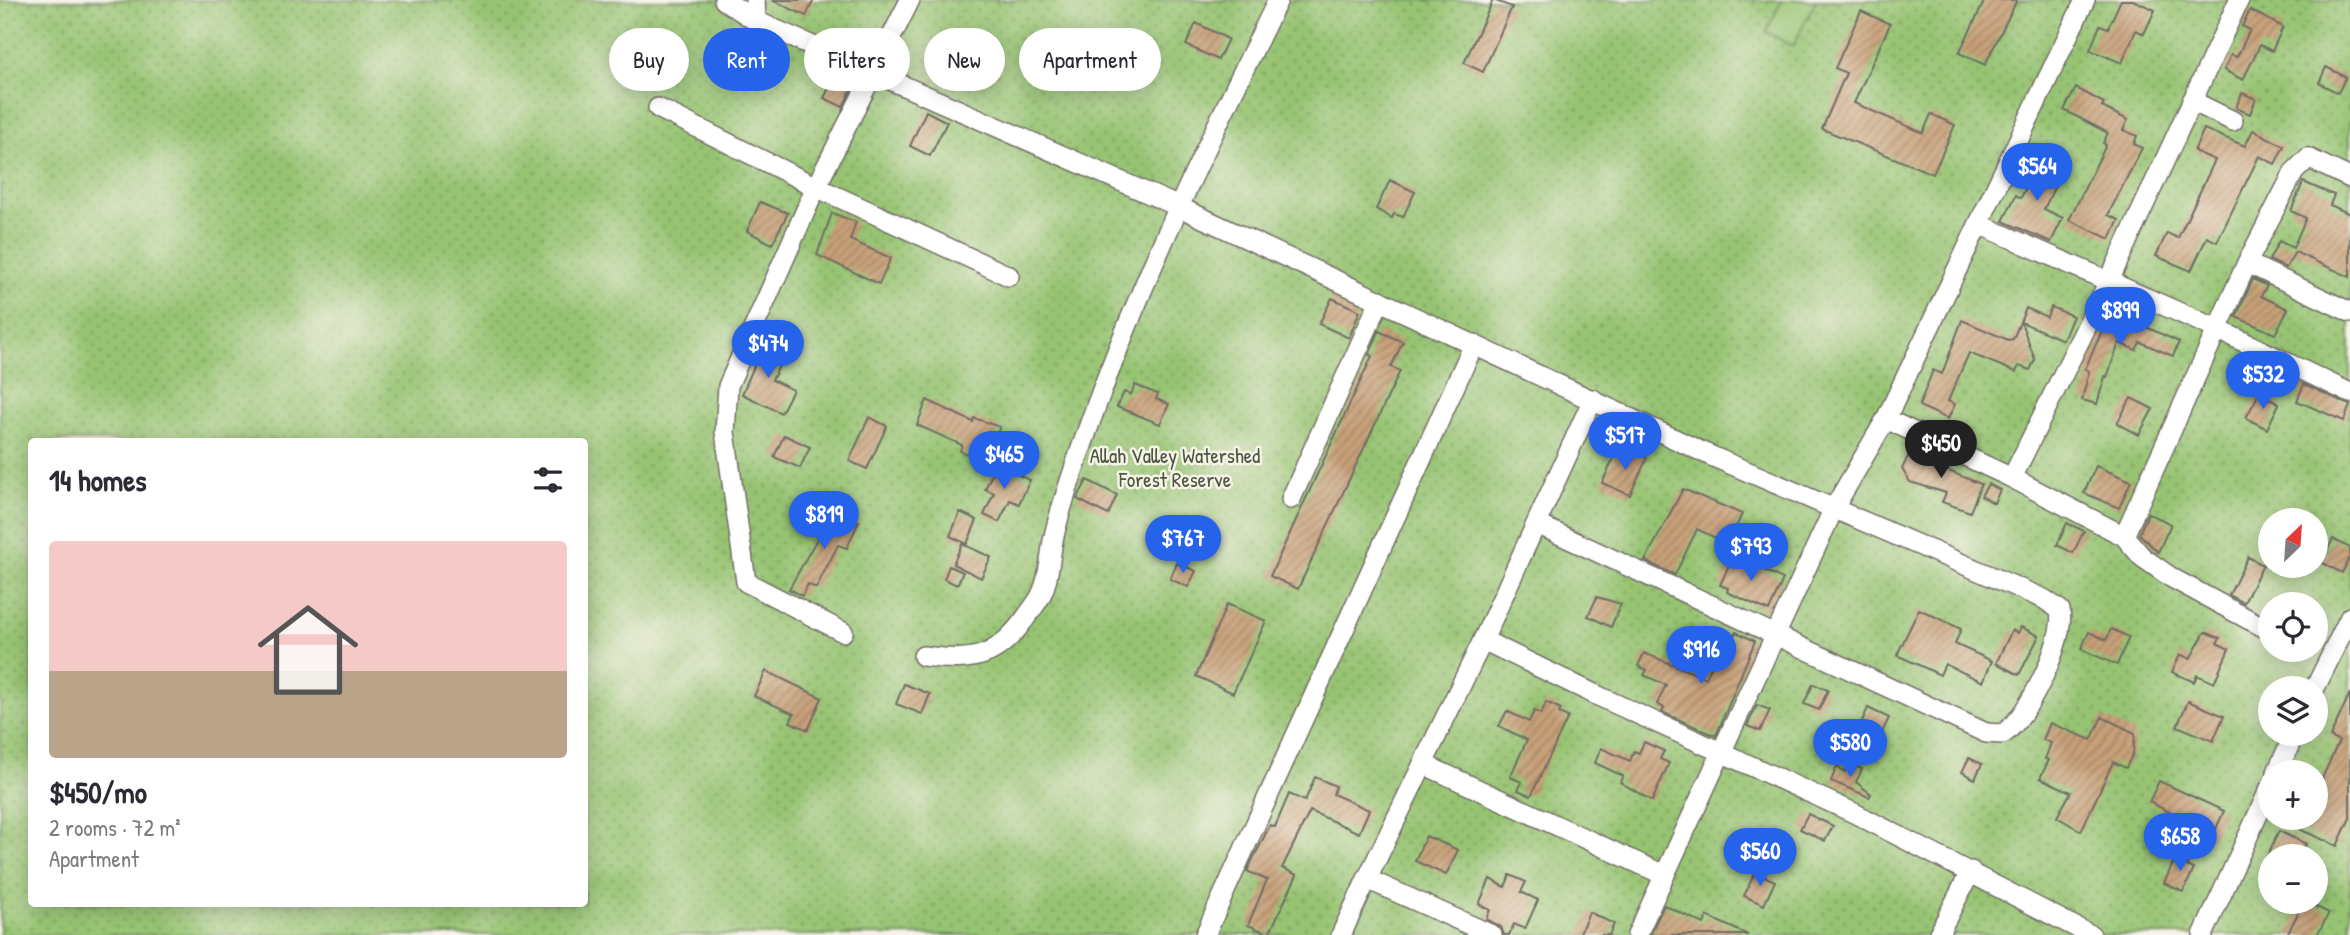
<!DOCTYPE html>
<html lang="en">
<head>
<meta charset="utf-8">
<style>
  body { margin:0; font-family:"Patrick Hand",sans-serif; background:#f2f2f3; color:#2b2b33; height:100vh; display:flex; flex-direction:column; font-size:26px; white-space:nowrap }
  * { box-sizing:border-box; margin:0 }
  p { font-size:23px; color:#7c7c81 }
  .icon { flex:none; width:38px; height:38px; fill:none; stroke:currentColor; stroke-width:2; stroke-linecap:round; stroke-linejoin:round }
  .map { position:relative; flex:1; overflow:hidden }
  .panel { position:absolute; left:28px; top:438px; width:560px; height:469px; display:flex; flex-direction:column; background:#fff; border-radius:7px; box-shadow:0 4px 18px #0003 }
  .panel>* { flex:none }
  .hud { position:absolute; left:609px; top:28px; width:665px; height:63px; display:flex; gap:14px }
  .needle { width:46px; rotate:25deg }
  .tools { position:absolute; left:2258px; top:508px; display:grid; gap:14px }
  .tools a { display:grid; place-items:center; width:70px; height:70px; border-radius:50%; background:#fff; box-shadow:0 4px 18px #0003; font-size:35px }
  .price { position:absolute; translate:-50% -60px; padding:0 16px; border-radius:24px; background:#2563eb; color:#fff; font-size:23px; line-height:46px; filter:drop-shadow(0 2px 4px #0008) }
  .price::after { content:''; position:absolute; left:50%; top:42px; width:21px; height:16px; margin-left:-10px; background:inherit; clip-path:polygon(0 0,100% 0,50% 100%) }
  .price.on { background:#222; color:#fff }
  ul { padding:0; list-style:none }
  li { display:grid; align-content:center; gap:14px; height:371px; padding:0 21px }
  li+li { border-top:2px solid #e1e1e2 }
  li span { display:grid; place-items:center; height:217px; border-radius:7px; color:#555 }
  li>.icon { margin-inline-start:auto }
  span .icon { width:126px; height:126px; fill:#fffc; stroke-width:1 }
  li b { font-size:30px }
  h2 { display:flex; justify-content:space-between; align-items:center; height:84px; padding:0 21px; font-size:30px }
  .pill { padding:0 24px; border-radius:32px; background:#fff; box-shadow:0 4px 18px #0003; font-size:24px; line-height:63px }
  .pill.on { background:#2563eb; color:#fff }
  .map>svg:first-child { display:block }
  .park { fill:url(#park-dots); stroke:#61784f; stroke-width:2; fill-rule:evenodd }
  .garden { fill:#97c473; stroke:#61784f; stroke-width:2 }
  .building { fill:url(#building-hatch) }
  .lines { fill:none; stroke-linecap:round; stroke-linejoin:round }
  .minor-casing { stroke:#726d65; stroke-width:22 }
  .minor { stroke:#fff; stroke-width:19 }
  .labels { text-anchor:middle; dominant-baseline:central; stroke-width:5; stroke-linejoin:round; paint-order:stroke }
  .park-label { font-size:21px; fill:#4b5941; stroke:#f7f3e8 }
</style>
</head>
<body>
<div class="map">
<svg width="2350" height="935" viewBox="0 0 2350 935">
  <defs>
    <pattern id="park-dots" width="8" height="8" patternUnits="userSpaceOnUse" patternTransform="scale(1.75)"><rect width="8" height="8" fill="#97c473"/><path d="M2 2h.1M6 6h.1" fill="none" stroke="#7b9f5f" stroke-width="1.8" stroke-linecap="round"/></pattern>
    <pattern id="building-hatch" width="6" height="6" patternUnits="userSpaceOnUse" patternTransform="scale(1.75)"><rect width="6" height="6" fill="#c7a079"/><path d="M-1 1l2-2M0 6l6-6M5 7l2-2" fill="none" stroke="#a28363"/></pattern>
  </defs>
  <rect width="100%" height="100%" fill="#f7f3e8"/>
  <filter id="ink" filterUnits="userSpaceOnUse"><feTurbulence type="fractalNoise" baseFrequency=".0143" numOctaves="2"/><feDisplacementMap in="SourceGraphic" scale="14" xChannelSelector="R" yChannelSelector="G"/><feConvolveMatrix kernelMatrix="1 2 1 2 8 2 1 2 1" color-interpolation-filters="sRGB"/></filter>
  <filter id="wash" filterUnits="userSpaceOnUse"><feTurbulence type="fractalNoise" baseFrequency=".00686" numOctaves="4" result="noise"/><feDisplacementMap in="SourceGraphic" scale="28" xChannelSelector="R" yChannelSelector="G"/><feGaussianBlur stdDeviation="1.57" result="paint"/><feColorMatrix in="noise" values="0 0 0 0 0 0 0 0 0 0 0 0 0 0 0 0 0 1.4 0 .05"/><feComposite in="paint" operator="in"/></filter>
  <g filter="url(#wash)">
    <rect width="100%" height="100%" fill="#f5e7d1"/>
    <!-- park -->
    <path class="park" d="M0 0H2350V935H0ZM32 441H584V903H32ZM2270 520H2315V565H2270ZM2270 604H2315V649H2270ZM2270 688H2315V733H2270ZM2270 772H2315V817H2270ZM2270 856H2315V901H2270Z"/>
    <!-- garden -->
    <path class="garden" d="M1782 0H1816L1793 46 1766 32Z"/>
    <g id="blocks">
      <!-- building -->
      <g class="building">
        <path d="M772 0H814L806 16Z"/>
        <path d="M1493 0 1512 7 1483 72 1464 63Z"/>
        <path d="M1985 0H2017L1985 65 1959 53Z"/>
        <path d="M2121 0H2133L2155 10 2144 34 2136 30 2122 63 2090 50 2100 25 2108 28Z"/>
        <path d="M2250 10 2283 27 2272 51 2260 45 2243 80 2224 70 2231 55 2237 57 2250 30 2242 26Z"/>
        <path d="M1861 11 1890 24 1854 103 1923 133 1931 114 1955 125 1933 174 1822 129 1846 73 1835 68Z"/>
        <path d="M1196 23 1228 39 1218 60 1186 45Z"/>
        <path d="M2326 67 2346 77 2338 93 2319 83Z"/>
        <path d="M836 74 855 82 843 107 824 98Z"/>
        <path d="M2076 88 2104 103 2102 107 2128 120 2123 130 2137 136 2134 144 2142 148 2108 215 2119 220 2110 239 2069 220 2106 145 2103 143 2108 133 2064 110Z"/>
        <path d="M2242 93 2256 99 2250 114 2236 108Z"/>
        <path d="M926 111 947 122 930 156 910 146Z"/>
        <path d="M2204 129 2245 146 2253 130 2284 146 2275 164 2259 156 2217 242 2207 237 2191 271 2156 256 2167 233 2178 238 2215 160 2194 151Z"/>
        <path d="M2040 158 2063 169 2044 209 2063 218 2051 242 2003 221 2016 195 2021 198Z"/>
        <path d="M1390 180 1415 192 1403 217 1394 214 1392 218 1376 209Z"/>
        <path d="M2303 182 2334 195 2330 205 2350 214V277L2295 252 2286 268 2269 260 2279 241 2293 248 2306 218 2291 211Z"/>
        <path d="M760 202 788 213 772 244 747 231Z"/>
        <path d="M832 213 856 222 850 240 891 258 879 284 817 255Z"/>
        <path d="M2253 279 2267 286 2261 296 2288 309 2275 334 2236 317Z"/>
        <path d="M1332 298 1360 311 1349 338 1319 324Z"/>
        <path d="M2113 306 2149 322 2146 327 2179 342 2173 356 2140 342 2136 350 2119 343 2107 377 2105 376 2097 404 2082 400 2089 371 2085 369Z"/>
        <path d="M2051 307 2073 316 2063 340 2021 322 2035 360 2030 370 2019 366 2016 372 1969 353 1948 401 1955 404 1948 419 1919 406 1933 370 1942 374 1962 320 2008 340 2013 339 2026 308 2047 317Z"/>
        <path d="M1379 331 1403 342 1391 367 1400 371 1298 589 1270 576 1372 356 1369 355Z"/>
        <path d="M764 343 786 352 772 380 793 390 781 413 742 394Z"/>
        <path d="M2304 384 2350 405 2344 421 2297 401Z"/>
        <path d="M1135 385 1158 394 1156 399 1169 404 1160 424 1117 407 1124 392 1131 395Z"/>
        <path d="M2259 393 2279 404 2267 429 2246 418Z"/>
        <path d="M2131 398 2153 409 2139 435 2117 423Z"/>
        <path d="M927 400 973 422 974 418 1000 427 984 461 960 451 962 445 917 425Z"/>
        <path d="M869 417 887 426 867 469 849 461Z"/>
        <path d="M784 435 810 447 800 468 774 457Z"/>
        <path d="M1912 448 1940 458 1936 466 1981 484 1970 512 1942 502 1946 493 1910 482 1902 469Z"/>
        <path d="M1627 449 1647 458 1630 495 1602 483 1616 453 1624 456Z"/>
        <path d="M996 465 1030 480 1019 504 1010 500 999 522 984 515 994 493 985 489Z"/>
        <path d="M2096 466 2131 481 2119 508 2084 493Z"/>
        <path d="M1087 480 1117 495 1108 515 1077 499Z"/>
        <path d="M1988 484 2000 490 1994 503 1981 496Z"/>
        <path d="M1683 489 1742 514 1728 544 1697 529 1675 575 1645 561Z"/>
        <path d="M833 510 859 521 847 548 838 545 816 588 808 584 802 596 789 589Z"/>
        <path d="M960 512 977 520 967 544 950 536Z"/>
        <path d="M2148 513 2171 524 2158 552 2139 534Z"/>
        <path d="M2067 523 2084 531 2073 553 2057 545Z"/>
        <path d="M2333 539 2350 548V557L2342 573 2321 562Z"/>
        <path d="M962 544 991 557 981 578 953 564Z"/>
        <path d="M1733 556 1783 579 1769 611 1727 592 1728 588 1720 585Z"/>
        <path d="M2248 557 2263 565 2244 603 2229 595Z"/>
        <path d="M1177 563 1196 571 1188 587 1170 579Z"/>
        <path d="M949 566 963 572 957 585 944 579Z"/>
        <path d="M1597 597 1621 604 1611 627 1588 616Z"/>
        <path d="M1227 604 1266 621 1233 693 1196 676Z"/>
        <path d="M1919 609 1961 629 1955 644 1992 661 1983 682 1945 664 1940 675 1897 655Z"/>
        <path d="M2021 627 2039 636 2019 675 1996 663 2012 630 2018 633Z"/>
        <path d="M2111 629 2129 637 2117 665 2081 649 2089 632 2106 640Z"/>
        <path d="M1736 632 1755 641 1716 736 1662 712 1664 708 1657 704 1666 685 1644 675 1647 670 1638 666 1644 653 1706 678 1720 648 1727 651Z"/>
        <path d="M2205 632 2220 638 2217 643 2229 649 2214 683 2197 675 2194 682 2172 672 2180 654 2190 659Z"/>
        <path d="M766 671 822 698 808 730 790 722 794 714 754 696Z"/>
        <path d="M904 684 930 694 922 714 896 704Z"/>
        <path d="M1813 684 1828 690 1819 710 1804 704Z"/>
        <path d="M2350 693V818L2337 846 2299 829 2304 817H2315V794L2339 741 2330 737Z"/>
        <path d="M2188 701 2224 716 2213 741 2177 726Z"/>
        <path d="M1546 702 1561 709 1559 713 1568 717 1531 796 1518 790 1522 782 1510 777 1527 740 1499 726 1507 711 1529 722 1534 711 1541 714Z"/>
        <path d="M1757 705 1770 710 1760 731 1747 726Z"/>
        <path d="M1868 708 1889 718 1878 741 1857 732Z"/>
        <path d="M2102 717 2135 733 2133 753 2126 768 2113 762 2081 831 2057 817 2071 792 2040 778 2049 760 2045 759 2051 743 2043 740 2050 723 2091 740Z"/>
        <path d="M1644 742 1664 751 1660 759 1669 763 1652 801 1620 782 1623 776 1595 763 1601 748 1630 761 1634 751 1639 753Z"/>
        <path d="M1969 758 1982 764 1975 779 1962 772Z"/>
        <path d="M1849 764 1862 769 1856 782 1871 794 1869 797 1831 781 1837 766 1845 772Z"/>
        <path d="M1315 777 1336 786 1333 794 1369 810 1359 833 1310 811 1282 868 1297 875 1269 934 1248 925 1267 880 1247 871 1270 825 1275 827 1289 794 1305 801Z"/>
        <path d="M2159 781 2224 811 2212 838 2182 824 2184 819 2149 802Z"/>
        <path d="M1808 814 1833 826 1825 841 1800 829Z"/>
        <path d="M2279 831 2306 844 2300 856H2267Z"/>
        <path d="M1426 836 1458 850 1446 875 1415 861Z"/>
        <path d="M2178 852 2191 858 2187 866 2194 869 2183 892 2164 883Z"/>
        <path d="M1755 872 1775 881 1764 905 1744 896Z"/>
        <path d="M1510 875 1526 882 1521 892 1538 900 1525 929 1514 924 1509 935H1504L1501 927 1486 919 1490 910 1479 904 1490 879 1505 887Z"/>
        <path d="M2304 901 2329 913 2317 935H2287Z"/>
        <path d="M1664 905 1704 924 1707 916 1748 935H1650Z"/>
        <path d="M1589 912 1614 924 1609 935H1579Z"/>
      </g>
    </g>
  </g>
  <g filter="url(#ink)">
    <use href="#blocks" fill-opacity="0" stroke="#726d65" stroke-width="2"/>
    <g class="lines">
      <!-- minor casing -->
      <g class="minor-casing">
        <g id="minor">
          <path d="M724 0 756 21"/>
          <path d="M755 0 756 21 1177 206 1709 455 2044 599 2060 610C2066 639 2028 718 2003 734L1986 733 1537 524"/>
          <path d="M2192 101 2233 121"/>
          <path d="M658 108 816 187 1009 276"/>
          <path d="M1979 224 2219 330 2350 393"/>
          <path d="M2247 263 2350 312"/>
          <path d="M1886 419 2012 478 2124 536 2142 557 2172 578 2270 631"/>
          <path d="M2012 478 2108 283 2239 0"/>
          <path d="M1291 499 1380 300"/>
          <path d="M2124 536 2247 263 2294 172 2308 158 2350 178"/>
          <path d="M843 632 746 582 725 432 728 386 816 187 910 0"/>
          <path d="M1483 640 1594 694 1854 813 2091 935"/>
          <path d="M923 656C986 664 1001 654 1037 602 1050 583 1049 558 1054 536 1063 497 1078 458 1091 420 1143 276 1210 138 1278 0"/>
          <path d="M2315 688 2350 617"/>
          <path d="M1423 764 1664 875"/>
          <path d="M2277 772 2295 733"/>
          <path d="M1205 935 1474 344"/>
          <path d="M1341 935 1367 879"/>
          <path d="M1492 935 1367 879 1483 640 1593 399"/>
          <path d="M1637 935 1834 508 1886 419 2085 0"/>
          <path d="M1938 935 1971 871"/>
          <path d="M2203 935 2270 788"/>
        </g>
      </g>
      <!-- minor -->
      <use href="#minor" class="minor"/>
    </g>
  </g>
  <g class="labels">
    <!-- park labels -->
    <g class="park-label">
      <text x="1175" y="455">Allah Valley Watershed<tspan x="1175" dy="24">Forest Reserve</tspan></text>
    </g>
  </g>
</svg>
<div class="tools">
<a><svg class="needle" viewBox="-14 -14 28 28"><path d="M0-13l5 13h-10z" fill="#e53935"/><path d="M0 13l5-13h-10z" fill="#7c7c81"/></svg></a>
<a><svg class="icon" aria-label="locate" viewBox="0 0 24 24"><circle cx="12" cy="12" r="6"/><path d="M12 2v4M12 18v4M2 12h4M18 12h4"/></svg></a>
<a><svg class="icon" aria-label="layers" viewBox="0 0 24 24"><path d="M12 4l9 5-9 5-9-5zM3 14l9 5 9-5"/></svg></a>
<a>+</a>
<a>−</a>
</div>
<b class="price" style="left:2037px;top:203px">$564</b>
<b class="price" style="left:2120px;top:347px">$899</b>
<b class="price" style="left:768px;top:380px">$474</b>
<b class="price" style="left:2263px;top:411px">$532</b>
<b class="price" style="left:1625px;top:472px">$517</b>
<b class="price on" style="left:1941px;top:480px">$450</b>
<b class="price" style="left:1004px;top:491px">$465</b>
<b class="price" style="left:824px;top:551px">$819</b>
<b class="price" style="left:1183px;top:575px">$767</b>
<b class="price" style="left:1751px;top:583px">$793</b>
<b class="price" style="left:1701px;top:686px">$916</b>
<b class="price" style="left:1850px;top:779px">$580</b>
<b class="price" style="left:2180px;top:873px">$658</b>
<b class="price" style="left:1760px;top:888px">$560</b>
<div class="hud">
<a class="pill">Buy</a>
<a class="pill on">Rent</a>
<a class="pill">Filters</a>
<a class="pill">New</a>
<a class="pill">Apartment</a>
</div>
<section class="panel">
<h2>14 homes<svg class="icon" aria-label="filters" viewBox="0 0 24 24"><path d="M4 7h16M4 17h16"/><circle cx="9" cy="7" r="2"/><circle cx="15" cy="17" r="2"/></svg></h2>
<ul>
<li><span style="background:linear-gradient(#f6c9c9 60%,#b9a48a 0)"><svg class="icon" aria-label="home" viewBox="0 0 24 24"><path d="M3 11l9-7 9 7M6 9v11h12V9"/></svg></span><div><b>$450/mo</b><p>2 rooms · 72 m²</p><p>Apartment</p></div></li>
</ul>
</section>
</div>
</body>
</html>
